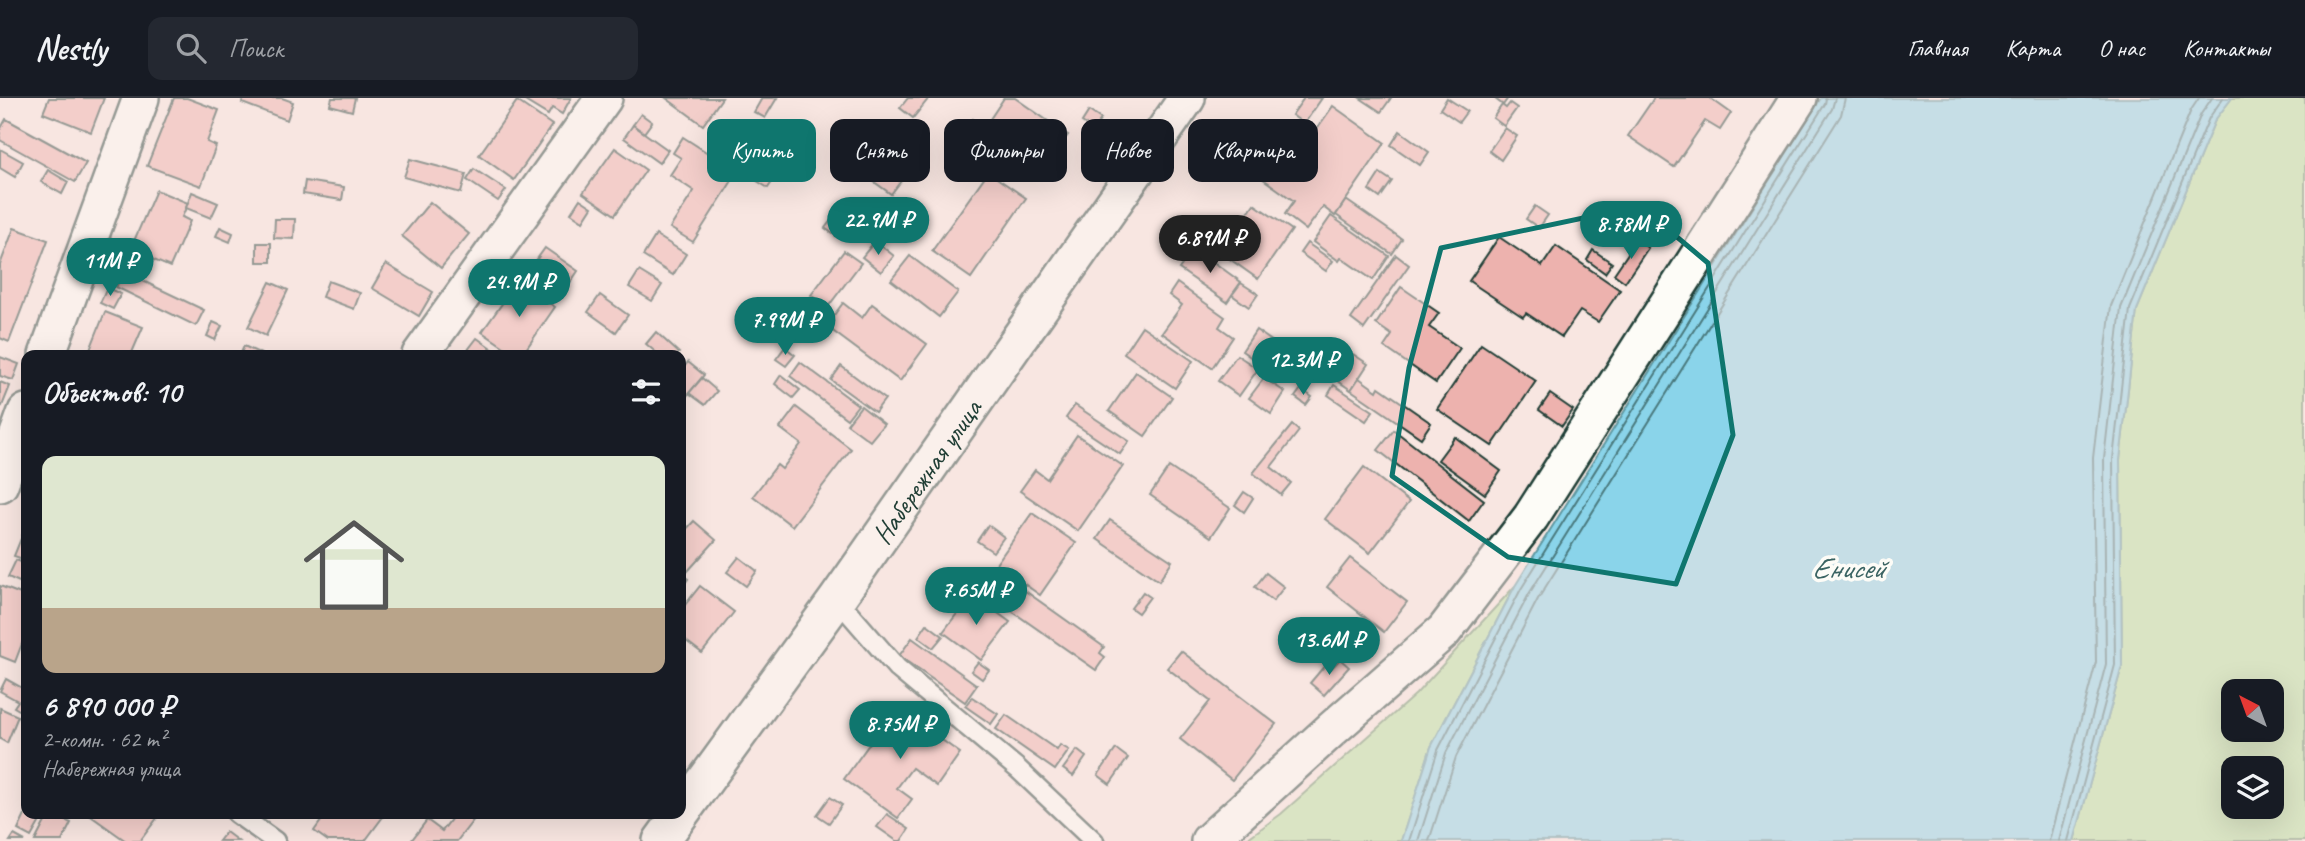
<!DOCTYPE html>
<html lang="ru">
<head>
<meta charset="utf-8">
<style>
  body { margin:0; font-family:Caveat,sans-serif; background:#242831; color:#f1f3f6; height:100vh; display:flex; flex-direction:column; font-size:26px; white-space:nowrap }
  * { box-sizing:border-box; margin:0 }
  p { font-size:23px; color:#9ea1a6 }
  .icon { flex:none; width:38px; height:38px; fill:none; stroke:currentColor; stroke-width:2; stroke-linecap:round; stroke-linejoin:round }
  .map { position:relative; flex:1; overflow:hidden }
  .drawer { position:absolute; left:21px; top:252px; width:665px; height:469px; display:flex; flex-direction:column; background:#171b24; border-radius:14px; box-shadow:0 7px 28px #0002 }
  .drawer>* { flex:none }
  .top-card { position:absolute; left:707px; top:21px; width:665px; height:63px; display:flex; gap:14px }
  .needle { width:46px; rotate:319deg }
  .fabs { position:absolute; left:2221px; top:581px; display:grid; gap:14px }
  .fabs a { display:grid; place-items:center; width:63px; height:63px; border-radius:14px; background:#171b24; box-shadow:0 7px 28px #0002; font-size:35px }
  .price { position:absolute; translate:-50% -60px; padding:0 16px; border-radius:24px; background:#0f766e; color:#fff; font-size:23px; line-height:46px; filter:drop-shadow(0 2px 4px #0008) }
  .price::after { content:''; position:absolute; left:50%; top:42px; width:21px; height:16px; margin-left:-10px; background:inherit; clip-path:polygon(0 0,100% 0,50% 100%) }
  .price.current { background:#222; color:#fff }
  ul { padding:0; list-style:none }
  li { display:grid; align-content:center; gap:14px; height:371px; padding:0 21px }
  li+li { border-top:2px solid #363941 }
  li span { display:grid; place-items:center; height:217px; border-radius:14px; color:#555 }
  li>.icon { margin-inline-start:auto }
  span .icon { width:126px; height:126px; fill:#fffc; stroke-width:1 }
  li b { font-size:30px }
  h2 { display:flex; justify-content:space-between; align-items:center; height:84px; padding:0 21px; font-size:30px }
  .pill { padding:0 24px; border-radius:14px; background:#171b24; box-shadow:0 7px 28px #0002; font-size:24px; line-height:63px }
  .pill.current { background:#0f766e; color:#fff }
  header { display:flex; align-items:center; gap:42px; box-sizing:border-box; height:98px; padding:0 35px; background:#171b24; border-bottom:2px solid #363941 }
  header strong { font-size:33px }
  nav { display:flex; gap:38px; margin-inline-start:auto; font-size:24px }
  .search { width:490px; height:63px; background:#242831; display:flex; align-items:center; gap:18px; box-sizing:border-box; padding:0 24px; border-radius:14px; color:#9ea1a6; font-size:26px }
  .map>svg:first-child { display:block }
  .green { fill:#b7e3a0; stroke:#6b906a; stroke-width:2; fill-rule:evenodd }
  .water { fill:#8ad4ea; stroke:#5f98a1; stroke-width:2 }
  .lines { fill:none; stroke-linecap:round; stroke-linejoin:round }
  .shore { stroke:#4a797d; stroke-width:2 }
  .building { fill:#edb2ae; stroke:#1f3d34; stroke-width:2 }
  .lane-casing { stroke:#1f3d34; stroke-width:23 }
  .street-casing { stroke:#1f3d34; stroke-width:40 }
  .lane { stroke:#fdfcf7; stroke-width:18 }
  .street { stroke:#fdfcf7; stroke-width:35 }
  .marked { fill:none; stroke:#0f766e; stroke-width:5; stroke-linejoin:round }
  .labels { text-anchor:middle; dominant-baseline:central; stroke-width:7; stroke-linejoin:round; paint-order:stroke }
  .street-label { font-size:28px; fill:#1f3d34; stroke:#fdfcf7 }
  .water-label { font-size:30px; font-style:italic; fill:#3a6362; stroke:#fdfcf7 }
</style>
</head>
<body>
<header>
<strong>Nestly</strong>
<div class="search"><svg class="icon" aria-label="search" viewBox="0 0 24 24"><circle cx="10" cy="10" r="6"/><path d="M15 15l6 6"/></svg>Поиск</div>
<nav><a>Главная</a><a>Карта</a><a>О нас</a><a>Контакты</a></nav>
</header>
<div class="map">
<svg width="2305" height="743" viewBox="0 0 2305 743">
  <rect width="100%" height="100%" fill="#f8e6e1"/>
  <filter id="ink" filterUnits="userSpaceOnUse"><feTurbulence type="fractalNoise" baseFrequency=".0143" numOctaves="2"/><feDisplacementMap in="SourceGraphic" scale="14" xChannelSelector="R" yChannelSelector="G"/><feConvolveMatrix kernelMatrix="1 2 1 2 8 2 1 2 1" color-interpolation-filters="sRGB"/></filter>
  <g filter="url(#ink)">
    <!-- green -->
    <g class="green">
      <path d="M2232 0H2305V743H2074L2122 568 2120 362 2137 212 2215 22ZM2233 593H2272V632H2233ZM2233 670H2272V709H2233Z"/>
      <path d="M1515 488 1431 649 1401 743H1244L1281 716 1416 596Z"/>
    </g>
    <!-- water -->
    <path class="water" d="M1821 0H2232L2215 22 2137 212 2120 362 2122 568 2074 743H1401L1431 649 1515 488Z"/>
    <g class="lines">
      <!-- shore -->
      <g class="shore">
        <path d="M1409 743 1438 652 1521 491 1825 6 1826 0"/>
        <path d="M1418 743 1446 655 1529 496 1832 11 1835 0"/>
        <path d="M1429 743 1456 659 1538 501 1841 17 1845 0"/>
        <path d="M2049 743 2096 564 2093 360 2111 208 2191 12 2199 0"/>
        <path d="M2059 743 2106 566 2104 361 2121 210 2201 16 2212 0"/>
        <path d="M2068 743 2115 567 2113 361 2130 211 2209 20 2223 0"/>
      </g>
    </g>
    <!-- building -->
    <g class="building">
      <path d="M49 0H104L91 34 43 15Z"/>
      <path d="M174 0H187L219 12 207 44 216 48 201 88 147 68Z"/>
      <path d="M244 0H282L293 4 287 22 242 5Z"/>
      <path d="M332 0H355L352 13 330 7Z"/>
      <path d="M520 0H571L562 16 552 10 548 17Z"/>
      <path d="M666 0H722L703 27Z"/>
      <path d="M762 0H777L765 20 754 14Z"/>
      <path d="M908 0H929L913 20 900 10Z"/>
      <path d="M1004 0H1015L1068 37 1045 69 986 27Z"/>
      <path d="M1304 0H1322L1304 26 1292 17Z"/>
      <path d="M1360 0H1391L1381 14Z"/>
      <path d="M1447 0 1467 13 1459 24 1440 11Z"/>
      <path d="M1494 0H1508L1503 7Z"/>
      <path d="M1654 0H1710L1731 15 1720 32 1705 23 1674 69 1628 38Z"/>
      <path d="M517 3 552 27 514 82 479 57Z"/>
      <path d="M1510 5 1517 10 1504 28 1493 20 1502 7 1506 10Z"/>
      <path d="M1333 8 1385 45 1335 118 1323 109 1306 132 1285 116 1294 103 1252 73 1270 47 1288 60 1297 46 1303 50Z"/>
      <path d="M1089 13 1101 21 1093 32 1082 24Z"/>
      <path d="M641 16 652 24 644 35 633 27Z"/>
      <path d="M6 21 86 65 75 84 0 42V32Z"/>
      <path d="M973 21 1008 51 995 66 961 36Z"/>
      <path d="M633 27 668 52 659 65 624 40Z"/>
      <path d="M1505 30 1517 38 1501 62 1489 53Z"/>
      <path d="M1400 33 1429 54 1420 67 1391 47Z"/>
      <path d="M683 39 722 64 733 46 749 56 693 144 670 130 694 93 670 77 681 60 673 55Z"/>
      <path d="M760 49 785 65 768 90 743 74Z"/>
      <path d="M615 50 646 72 615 117 583 95Z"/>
      <path d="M0 51 23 64 15 79 0 70Z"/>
      <path d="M410 61 466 76 461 95 404 79Z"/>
      <path d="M877 65 901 83 891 96 866 78Z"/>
      <path d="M474 71 506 92 498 103 467 82Z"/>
      <path d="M48 72 68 84 62 96 41 84Z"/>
      <path d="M988 74 1026 100 971 180 932 153Z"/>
      <path d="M1380 75 1392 83 1380 100 1369 92Z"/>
      <path d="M305 83 344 89 342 102 303 96Z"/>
      <path d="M156 92 188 105 182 119 190 123 170 169 147 159 141 174 124 166Z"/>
      <path d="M192 94 218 105 211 120 186 110Z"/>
      <path d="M580 101 592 109 583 123 571 115Z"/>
      <path d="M1346 102 1402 141 1392 156 1336 117Z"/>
      <path d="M430 104 469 136 441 170 402 138Z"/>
      <path d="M1254 106 1292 132 1258 181 1220 154Z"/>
      <path d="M1535 108 1548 117 1539 130 1526 121Z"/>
      <path d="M839 112 851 121 837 139 825 130Z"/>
      <path d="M1331 118 1389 158 1373 182 1341 160 1339 163 1313 144Z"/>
      <path d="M275 121H295L294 141 274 140Z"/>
      <path d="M220 129 233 135 230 144 216 138Z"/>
      <path d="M14 130 48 142 9 244 0 240V167Z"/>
      <path d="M656 137 686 156 673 177 643 158Z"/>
      <path d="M1499 139 1542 168 1556 148 1620 192 1598 224 1580 213 1562 239 1526 215 1523 219 1469 183Z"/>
      <path d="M1637 142 1648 150 1625 184 1614 176Z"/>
      <path d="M875 143 894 158 881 174 862 159Z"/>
      <rect x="257" y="145" width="14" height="19"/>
      <path d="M1307 145 1333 163 1326 173 1300 155Z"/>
      <path d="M545 150 578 173 570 185 537 161Z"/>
      <path d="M1194 150 1241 184 1227 204 1179 171Z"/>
      <path d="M1593 152 1612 165 1605 175 1587 162Z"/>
      <path d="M844 153 861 165 827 210 811 197Z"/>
      <path d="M1396 157 1409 167 1364 231 1351 221Z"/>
      <path d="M910 158 958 194 939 219 891 182Z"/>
      <path d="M386 166 433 194 419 218 372 190Z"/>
      <path d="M639 173 662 187 652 203 629 189Z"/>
      <path d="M124 174 204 212 196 228 116 189Z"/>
      <path d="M328 183 360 195 354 211 322 199Z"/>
      <path d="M518 183 555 209 522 257H516L482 234Z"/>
      <path d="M270 184 288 192 266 238 248 229Z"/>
      <path d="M1177 185 1225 219 1219 229 1233 239 1212 270 1162 235 1182 207 1169 197Z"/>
      <path d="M1241 185 1258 196 1249 209 1232 197Z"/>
      <path d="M1401 189 1439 215 1429 229 1460 250 1436 285 1384 249 1392 237 1376 226Z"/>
      <path d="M107 190 121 196 113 211 100 205Z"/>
      <path d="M600 197 628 217 616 234 588 214Z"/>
      <path d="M843 205 862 220 872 206 927 246 900 283 826 228Z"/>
      <path d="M105 214 143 229 131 257H88Z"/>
      <path d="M213 224 222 228 215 242 207 238Z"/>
      <path d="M1142 228 1193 263 1175 290 1124 255Z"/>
      <path d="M1256 232 1276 246 1262 267 1242 253Z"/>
      <path d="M656 234 679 255 677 257H659L646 246Z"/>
      <path d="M477 240 501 257H464Z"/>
      <path d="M1481 246 1536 283 1492 348 1437 311Z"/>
      <path d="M244 248 261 256V257H240Z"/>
      <path d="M785 249 795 257 786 268 776 261Z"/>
      <path d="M1353 256 1368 266 1351 292 1335 281Z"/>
      <path d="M1237 257 1258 271 1239 298 1218 283Z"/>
      <path d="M0 259 19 266 13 282 0 278Z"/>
      <path d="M688 264 704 277 686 299 681 294V273Z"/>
      <path d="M800 264 858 307 847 321 790 278Z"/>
      <path d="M841 268 885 301 875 314 831 282Z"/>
      <path d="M1136 274 1172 299 1145 338 1109 313Z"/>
      <path d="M781 277 800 292 793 300 775 286Z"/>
      <path d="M702 280 717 293 705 307 689 295Z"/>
      <path d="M1264 280 1285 294 1271 316 1249 300Z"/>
      <path d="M1359 280 1377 293 1379 289 1431 325 1421 340 1351 292Z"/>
      <path d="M0 284 10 288 2 308 0 307Z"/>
      <path d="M1334 287 1373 313 1366 323 1328 297Z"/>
      <path d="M1301 291 1312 299 1306 307 1295 299Z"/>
      <path d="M1550 296 1573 312 1562 328 1539 312Z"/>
      <path d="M1075 307 1129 343 1120 356 1066 320Z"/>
      <path d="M861 308 884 326 870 343 847 326Z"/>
      <path d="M796 309 851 351 792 428 753 398 777 367 782 371 801 346 780 330Z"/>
      <path d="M1292 327 1299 333 1271 369 1291 385 1281 397 1253 375Z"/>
      <path d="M1394 332 1484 402 1469 423 1378 352Z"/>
      <path d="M1077 337 1123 368 1078 433 1020 393 1035 372 1047 381Z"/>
      <path d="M1455 339 1501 373 1485 396 1438 362Z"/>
      <path d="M1169 369 1230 410 1211 439 1150 397Z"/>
      <path d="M1364 369 1409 404 1370 455 1325 421Z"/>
      <path d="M1244 394 1253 400 1244 414 1235 407Z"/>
      <path d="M1032 415 1076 445 1040 497 996 466Z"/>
      <path d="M1110 422 1172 463 1159 483 1097 441Z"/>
      <path d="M694 423 716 442 687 474 681 469V437Z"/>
      <path d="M988 427 1004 439 993 454 977 443Z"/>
      <path d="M26 428V462L14 458Z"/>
      <path d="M739 459 757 473 746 488 727 474Z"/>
      <path d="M1350 460 1407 504 1384 534 1327 489Z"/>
      <path d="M16 462 26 466V487L8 479Z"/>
      <path d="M681 475 688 481 681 491Z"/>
      <path d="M1266 475 1284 489 1273 503 1255 489Z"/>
      <path d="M1004 478 1104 549 1100 555 1105 559 1096 572 990 498Z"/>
      <path d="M0 488 26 498V535L15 564 0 558Z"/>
      <path d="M700 488 734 514 702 555 681 539V512Z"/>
      <path d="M1143 494 1150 499 1138 515 1131 510Z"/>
      <path d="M972 496 1010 524 981 562 943 534Z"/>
      <path d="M927 526 943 538 933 550 918 539Z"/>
      <path d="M912 540 977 587 965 604 899 558Z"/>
      <path d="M1181 553 1276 626 1232 682 1180 641 1210 603 1167 570Z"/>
      <path d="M1340 561 1349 569 1324 597 1310 585 1326 566 1331 571Z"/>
      <path d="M978 564 989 572 982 581 971 573Z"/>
      <path d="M6 581 26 592V616L14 609 18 603 0 593Z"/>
      <path d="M972 599 998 616 991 626 965 608Z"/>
      <path d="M896 609 960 655 937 688 912 670 897 690 912 701 898 720 844 681Z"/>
      <path d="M0 610 18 618 7 645 0 641Z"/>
      <path d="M1006 617 1057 652 1060 647 1069 652 1055 672 996 631Z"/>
      <path d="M1116 651 1128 660 1110 686 1098 677Z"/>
      <path d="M1077 652 1086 659 1073 678 1063 671Z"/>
      <path d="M830 699 842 707 829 725 817 717Z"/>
      <path d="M26 715 43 718 31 739 18 732Z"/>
      <path d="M49 716H53L71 725 62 743H35Z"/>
      <path d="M88 716H160L140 743H126Z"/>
      <path d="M326 716H385L365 743H328L314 733Z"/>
      <path d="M455 716H478L457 743H411L427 722 442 733Z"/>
      <path d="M887 716 909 731 901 743H897L877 729Z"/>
      <path d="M226 734 238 743H219Z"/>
      <path d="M14 737 25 743H10Z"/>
    </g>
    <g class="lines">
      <!-- lane casing -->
      <g class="lane-casing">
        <g id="lane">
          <path d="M837 501 897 570 1018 671 1094 743"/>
          <path d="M237 716 275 743"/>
        </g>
      </g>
      <!-- street casing -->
      <g class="street-casing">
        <g id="street">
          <path d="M47 257 141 0"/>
          <path d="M420 257 604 0"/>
          <path d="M0 386 26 314"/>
          <path id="s1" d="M661 743 837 501 1187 0"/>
          <path d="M1209 743 1331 632 1444 533 1531 419 1799 0"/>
        </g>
      </g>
      <!-- lane -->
      <use href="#lane" class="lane"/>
      <!-- street -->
      <use href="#street" class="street"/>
    </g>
  </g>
  <!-- marked area -->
  <path d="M0 0H2305V743H0ZM1640 108 1708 165 1733 337 1676 486 1508 459 1392 378 1409 270 1441 150Z" fill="#f8e6e1" fill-opacity=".55" fill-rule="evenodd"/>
  <path class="marked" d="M1640 108 1708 165 1733 337 1676 486 1508 459 1392 378 1409 270 1441 150Z"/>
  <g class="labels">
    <!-- street labels -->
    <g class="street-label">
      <text stroke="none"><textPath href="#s1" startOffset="455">Набережная улица</textPath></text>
    </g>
    <!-- water labels -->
    <g class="water-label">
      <text x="1848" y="470">Енисей</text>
    </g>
  </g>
</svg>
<div class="fabs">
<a><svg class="needle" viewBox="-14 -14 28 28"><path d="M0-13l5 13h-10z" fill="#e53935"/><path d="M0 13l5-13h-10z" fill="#9ea1a6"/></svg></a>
<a><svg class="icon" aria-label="layers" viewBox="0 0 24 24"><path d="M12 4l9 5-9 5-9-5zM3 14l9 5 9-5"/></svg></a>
</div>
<b class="price" style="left:878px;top:159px">22.9M ₽</b>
<b class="price" style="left:1631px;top:163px">8.78M ₽</b>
<b class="price current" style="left:1210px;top:177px">6.89M ₽</b>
<b class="price" style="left:110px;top:200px">11M ₽</b>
<b class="price" style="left:519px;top:221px">24.9M ₽</b>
<b class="price" style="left:785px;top:259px">7.99M ₽</b>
<b class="price" style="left:1303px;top:299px">12.3M ₽</b>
<b class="price" style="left:976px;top:529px">7.65M ₽</b>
<b class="price" style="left:1329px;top:579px">13.6M ₽</b>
<b class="price" style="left:900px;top:663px">8.75M ₽</b>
<div class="top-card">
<a class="pill current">Купить</a>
<a class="pill">Снять</a>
<a class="pill">Фильтры</a>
<a class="pill">Новое</a>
<a class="pill">Квартира</a>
</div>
<section class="drawer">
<h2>Объектов: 10<svg class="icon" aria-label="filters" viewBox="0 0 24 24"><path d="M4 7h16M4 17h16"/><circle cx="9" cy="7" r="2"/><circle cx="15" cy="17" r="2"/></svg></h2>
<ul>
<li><span style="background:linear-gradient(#dfe7d0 70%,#b9a48a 0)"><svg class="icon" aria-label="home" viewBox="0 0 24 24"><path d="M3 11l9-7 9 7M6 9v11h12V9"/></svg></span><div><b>6 890 000 ₽</b><p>2-комн. · 62 m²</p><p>Набережная улица</p></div></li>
</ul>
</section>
</div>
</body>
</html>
